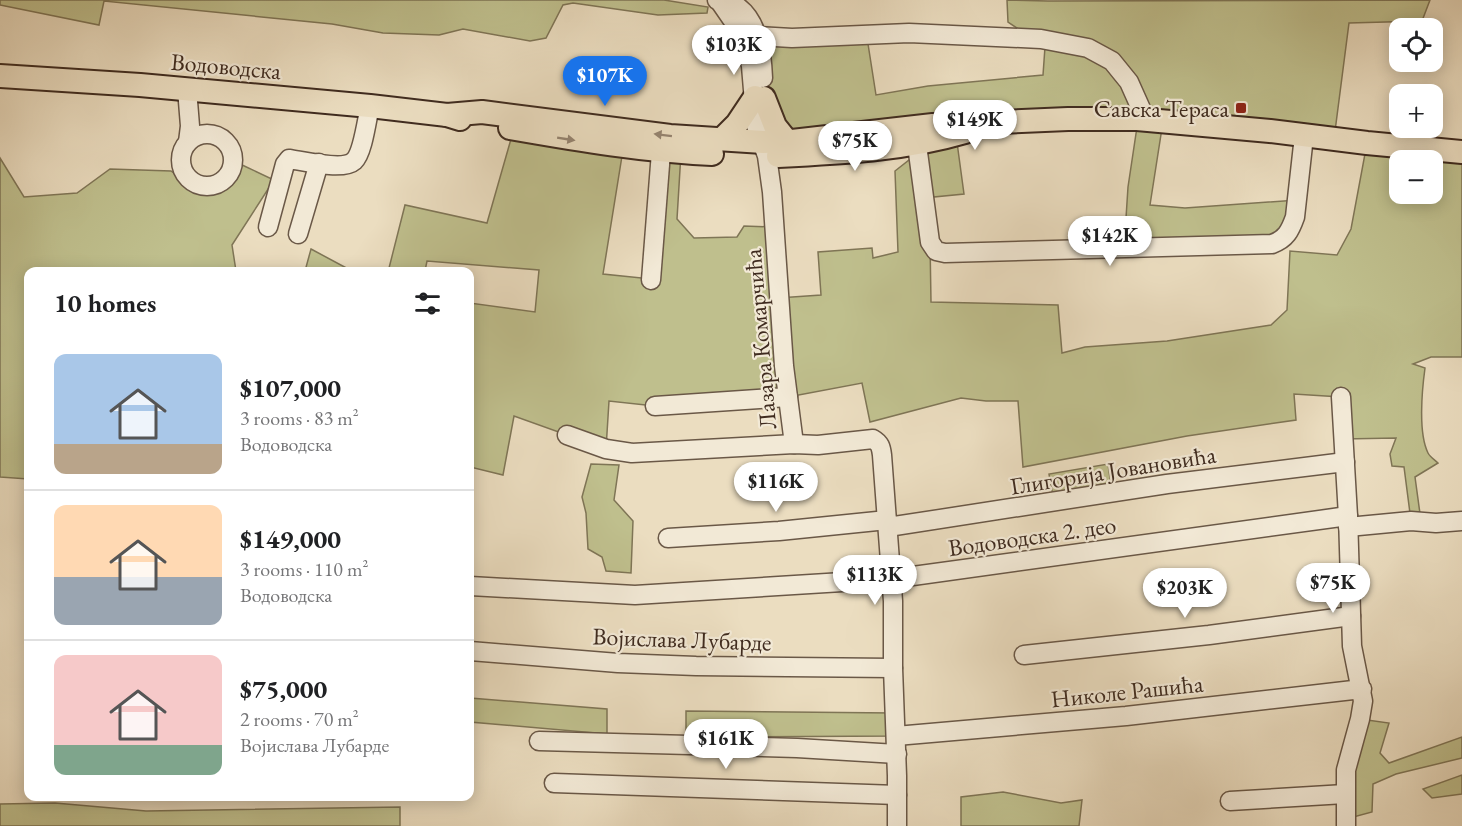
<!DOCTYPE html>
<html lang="en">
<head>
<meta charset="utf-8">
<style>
  body { margin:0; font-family:"EB Garamond",serif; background:#f6f6f6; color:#202124; height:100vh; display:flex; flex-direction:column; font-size:22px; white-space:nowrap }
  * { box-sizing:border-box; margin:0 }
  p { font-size:20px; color:#757577 }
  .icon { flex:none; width:33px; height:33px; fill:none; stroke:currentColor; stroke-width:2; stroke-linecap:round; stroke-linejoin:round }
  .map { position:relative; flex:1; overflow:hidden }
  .sheet { position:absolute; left:24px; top:267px; width:450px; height:534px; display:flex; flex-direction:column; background:#fff; border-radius:12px; box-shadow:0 3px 15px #0003 }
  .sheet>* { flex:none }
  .tools { position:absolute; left:1389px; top:18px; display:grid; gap:12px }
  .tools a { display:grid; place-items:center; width:54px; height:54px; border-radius:12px; background:#fff; box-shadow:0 3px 15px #0003; font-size:30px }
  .price { position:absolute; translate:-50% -51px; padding:0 14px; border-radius:21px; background:#fff; color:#222; font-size:20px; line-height:39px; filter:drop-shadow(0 2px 3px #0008) }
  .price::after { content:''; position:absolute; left:50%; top:36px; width:18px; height:14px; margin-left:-9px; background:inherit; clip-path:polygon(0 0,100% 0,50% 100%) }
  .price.active { background:#1a73e8; color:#fff }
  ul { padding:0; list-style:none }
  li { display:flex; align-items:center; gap:18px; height:150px; padding:0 30px }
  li+li { border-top:2px solid #e0e0e0 }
  li span { display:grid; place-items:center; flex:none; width:168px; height:120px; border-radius:12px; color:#555 }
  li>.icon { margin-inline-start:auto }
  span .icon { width:72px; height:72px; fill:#fffc; stroke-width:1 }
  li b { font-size:26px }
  h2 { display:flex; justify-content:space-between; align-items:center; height:72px; padding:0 30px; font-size:26px }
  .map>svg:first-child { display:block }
  .green { fill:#bfbf8d; stroke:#7f7556; stroke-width:1.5; fill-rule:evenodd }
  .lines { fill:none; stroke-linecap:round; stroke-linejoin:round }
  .minor-casing { stroke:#6a5847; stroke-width:21 }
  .major-casing { stroke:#3f2b1f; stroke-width:26 }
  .minor { stroke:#f2e9d6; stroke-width:18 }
  .major { stroke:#ebddc0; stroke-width:22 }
  .oneway { fill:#958470 }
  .poi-dot { fill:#8f2418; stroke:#f2e9d6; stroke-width:2 }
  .labels { text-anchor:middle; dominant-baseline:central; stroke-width:4.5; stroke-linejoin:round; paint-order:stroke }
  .street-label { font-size:24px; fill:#3f2b1f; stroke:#f2e9d6 }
  .poi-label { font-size:24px; fill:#3f2b1f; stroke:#f2e9d6; text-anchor:end }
</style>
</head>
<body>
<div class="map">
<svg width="1462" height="826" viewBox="0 0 1462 826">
  <rect width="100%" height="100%" fill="#ebddc0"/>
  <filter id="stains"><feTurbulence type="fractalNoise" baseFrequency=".00333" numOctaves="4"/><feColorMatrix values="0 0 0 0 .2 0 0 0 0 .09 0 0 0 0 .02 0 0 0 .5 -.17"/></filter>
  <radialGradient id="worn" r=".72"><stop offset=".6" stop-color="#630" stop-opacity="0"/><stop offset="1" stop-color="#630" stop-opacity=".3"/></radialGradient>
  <!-- green -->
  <g class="green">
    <path d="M0 0H664L708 7 707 13 658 15 573 3 563 5 546 38 530 41 463 29 439 35 383 33 332 24 104 1 99 25 0 5Z"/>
    <path d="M1007 0 1048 1 1430 0 1422 21 1349 23 1334 139 1172 121 787 141 755 84 749 35 789 45 868 44 876 95 928 86 1043 75 1045 47 1008 22Z"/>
    <path d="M1137 127 1162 128 1150 205 1185 208 1297 200 1283 240 1124 249 1128 187Z"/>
    <path d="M956 135 964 194 924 198 930 242 931 302 1058 305 1062 353 1085 347 1167 341 1271 325 1287 310 1290 251 1337 255 1351 229 1367 143 1462 152V357H1431L1413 364 1425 368C1422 390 1418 433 1428 453 1430 457 1435 460 1438 463L1415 477 1421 521H1411L1404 467 1392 466 1390 454 1396 438 1343 439 1341 397 1294 394 1296 420 1187 436 1023 467 1018 401H986L961 398 870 422 862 383 788 397 655 406 609 401 606 449 514 416 503 475 470 467V303L535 312 539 270 427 261 425 271 388 272 405 205 487 223 511 139 579 151 622 156 603 274 651 279 661 152 681 153 677 219 694 238 737 237 744 226 774 227 778 298 821 295 818 252 872 248 873 258 898 252 895 171 918 153ZM1400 160H1432V194H1400Z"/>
    <path d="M0 158 24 197 77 193 110 169 171 171 204 195 240 164 274 180 232 245 236 271 28 272V479L0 477Z"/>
    <path d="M311 249 352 271H305Z"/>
    <path d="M591 464 619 465 614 500 633 521 631 573 606 571 602 557 588 549 586 513 582 497Z"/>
    <path d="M1108 464 1112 492 1054 502 1049 474Z"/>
    <path d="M470 698 607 709V734L470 722Z"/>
    <path d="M686 711 894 713 896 736 686 737Z"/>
    <path d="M1360 719 1389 723 1380 753 1389 763 1462 737V758L1396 774 1373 784 1372 812 1346 819Z"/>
    <path d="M1462 775V794L1432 798 1423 789Z"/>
    <path d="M1003 792 1061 803 1082 800 1079 826H961V797Z"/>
    <path d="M55 803 146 811 400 807V826H0V804Z"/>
  </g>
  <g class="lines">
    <!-- minor casing -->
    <g class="minor-casing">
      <g id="minor">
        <path d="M717 0C723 2 729 2 735 5 758 19 762 53 763 78"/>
        <path d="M720 2 740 31 746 45 751 66 756 126 767 156 772 192 784 366 794 444"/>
        <path d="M757 36 792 38 909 33 1041 39 1088 48 1112 61 1129 82 1146 120"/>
        <path d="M187 89 190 126 188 142"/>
        <circle cx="207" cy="160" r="26"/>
        <path d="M917 145 930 242 936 251 945 253 1272 244C1286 239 1290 231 1295 217L1304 136"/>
        <path d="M268 227 285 164 289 159C303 161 343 171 354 161 363 153 367 118 370 106"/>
        <path d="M298 234 319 163"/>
        <path d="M651 280 661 152"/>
        <path d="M1341 397 1348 516 1352 646 1363 701 1360 719 1346 770V826"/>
        <path d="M655 406 788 397"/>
        <path d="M567 435 606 449 632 453 794 444 818 445 873 439C880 443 881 447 882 455L893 601V668L897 776V826"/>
        <path d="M888 527 1167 484 1345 462"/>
        <path d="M1348 527 1411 521 1436 523 1462 521"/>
        <path d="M668 538 779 531 887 520"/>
        <path d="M470 586 635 595 891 579 1348 516"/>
        <path d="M470 651 618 663 696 666 893 668"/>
        <path d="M1024 655 1209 635 1351 616"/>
        <path d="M896 736 1126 716 1362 689"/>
        <path d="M539 741 797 748 897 754"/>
        <path d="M554 783 897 795"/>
        <path d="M1230 801 1345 794"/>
      </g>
    </g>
    <!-- major casing -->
    <g class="major-casing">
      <g id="major">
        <path d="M0 76 140 85 370 106 447 115 460 119"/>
        <path d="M764 98 775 126 787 141"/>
        <path d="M447 115 482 112 670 136 763 142 792 141 933 125 1068 119H1137L1270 131 1367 143 1462 152"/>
        <path d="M510 128C579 140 642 151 712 154"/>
        <path d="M722 139 737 124 755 97"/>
        <path d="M778 156C841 153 904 150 965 132"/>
      </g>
    </g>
    <!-- minor -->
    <use href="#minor" class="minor"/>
    <!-- major -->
    <use href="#major" class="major"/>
  </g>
  <!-- one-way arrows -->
  <defs><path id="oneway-solid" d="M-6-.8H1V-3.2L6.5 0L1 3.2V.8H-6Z" transform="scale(1.5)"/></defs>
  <g class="oneway">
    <use href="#oneway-solid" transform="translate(663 135) rotate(-173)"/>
    <use href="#oneway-solid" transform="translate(566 139) rotate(9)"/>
  </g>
  <!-- markers -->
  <rect class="poi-dot" x="1235" y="102" width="12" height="12" rx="3"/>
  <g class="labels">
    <!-- street labels -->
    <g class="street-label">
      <text transform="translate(226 66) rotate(5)">Водоводска</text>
      <text transform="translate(760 339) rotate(-95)">Лазара Комарчића</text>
      <text transform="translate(1113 470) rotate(-9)">Глигорија Јовановића</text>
      <text transform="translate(1032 536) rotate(-8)">Водоводска 2. део</text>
      <text transform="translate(682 639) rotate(2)">Војислава Лубарде</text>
      <text transform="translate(1127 691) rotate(-6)">Николе Рашића</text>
    </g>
    <!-- poi labels -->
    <g class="poi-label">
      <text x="1229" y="108">Савска Тераса</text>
    </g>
  </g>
  <rect width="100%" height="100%" filter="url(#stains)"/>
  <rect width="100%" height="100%" fill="url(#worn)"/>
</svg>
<div class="tools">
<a><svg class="icon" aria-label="locate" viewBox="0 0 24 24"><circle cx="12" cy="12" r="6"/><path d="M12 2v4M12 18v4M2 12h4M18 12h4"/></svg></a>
<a>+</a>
<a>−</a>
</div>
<b class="price" style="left:734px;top:76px">$103K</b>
<b class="price active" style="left:605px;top:107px">$107K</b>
<b class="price" style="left:975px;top:151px">$149K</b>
<b class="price" style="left:855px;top:172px">$75K</b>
<b class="price" style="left:1110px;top:267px">$142K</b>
<b class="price" style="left:776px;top:513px">$116K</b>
<b class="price" style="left:875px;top:606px">$113K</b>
<b class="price" style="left:1333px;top:614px">$75K</b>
<b class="price" style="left:1185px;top:619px">$203K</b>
<b class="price" style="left:726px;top:770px">$161K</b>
<section class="sheet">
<h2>10 homes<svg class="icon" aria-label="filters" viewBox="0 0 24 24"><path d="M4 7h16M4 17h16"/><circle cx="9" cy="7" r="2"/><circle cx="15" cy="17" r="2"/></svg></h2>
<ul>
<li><span style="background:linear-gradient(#a9c7e8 75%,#b9a48a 0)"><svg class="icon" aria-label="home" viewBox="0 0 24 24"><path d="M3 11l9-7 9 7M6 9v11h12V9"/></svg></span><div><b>$107,000</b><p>3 rooms · 83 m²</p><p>Водоводска</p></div></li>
<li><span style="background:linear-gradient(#ffd9b3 60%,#9aa5b1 0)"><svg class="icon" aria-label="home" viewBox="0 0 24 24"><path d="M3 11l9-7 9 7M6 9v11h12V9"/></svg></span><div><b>$149,000</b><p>3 rooms · 110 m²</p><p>Водоводска</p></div></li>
<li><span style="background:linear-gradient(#f6c9c9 75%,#7fa58c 0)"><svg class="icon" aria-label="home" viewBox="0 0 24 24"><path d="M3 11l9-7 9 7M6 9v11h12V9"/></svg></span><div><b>$75,000</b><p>2 rooms · 70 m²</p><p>Војислава Лубарде</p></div></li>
</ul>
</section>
</div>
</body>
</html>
